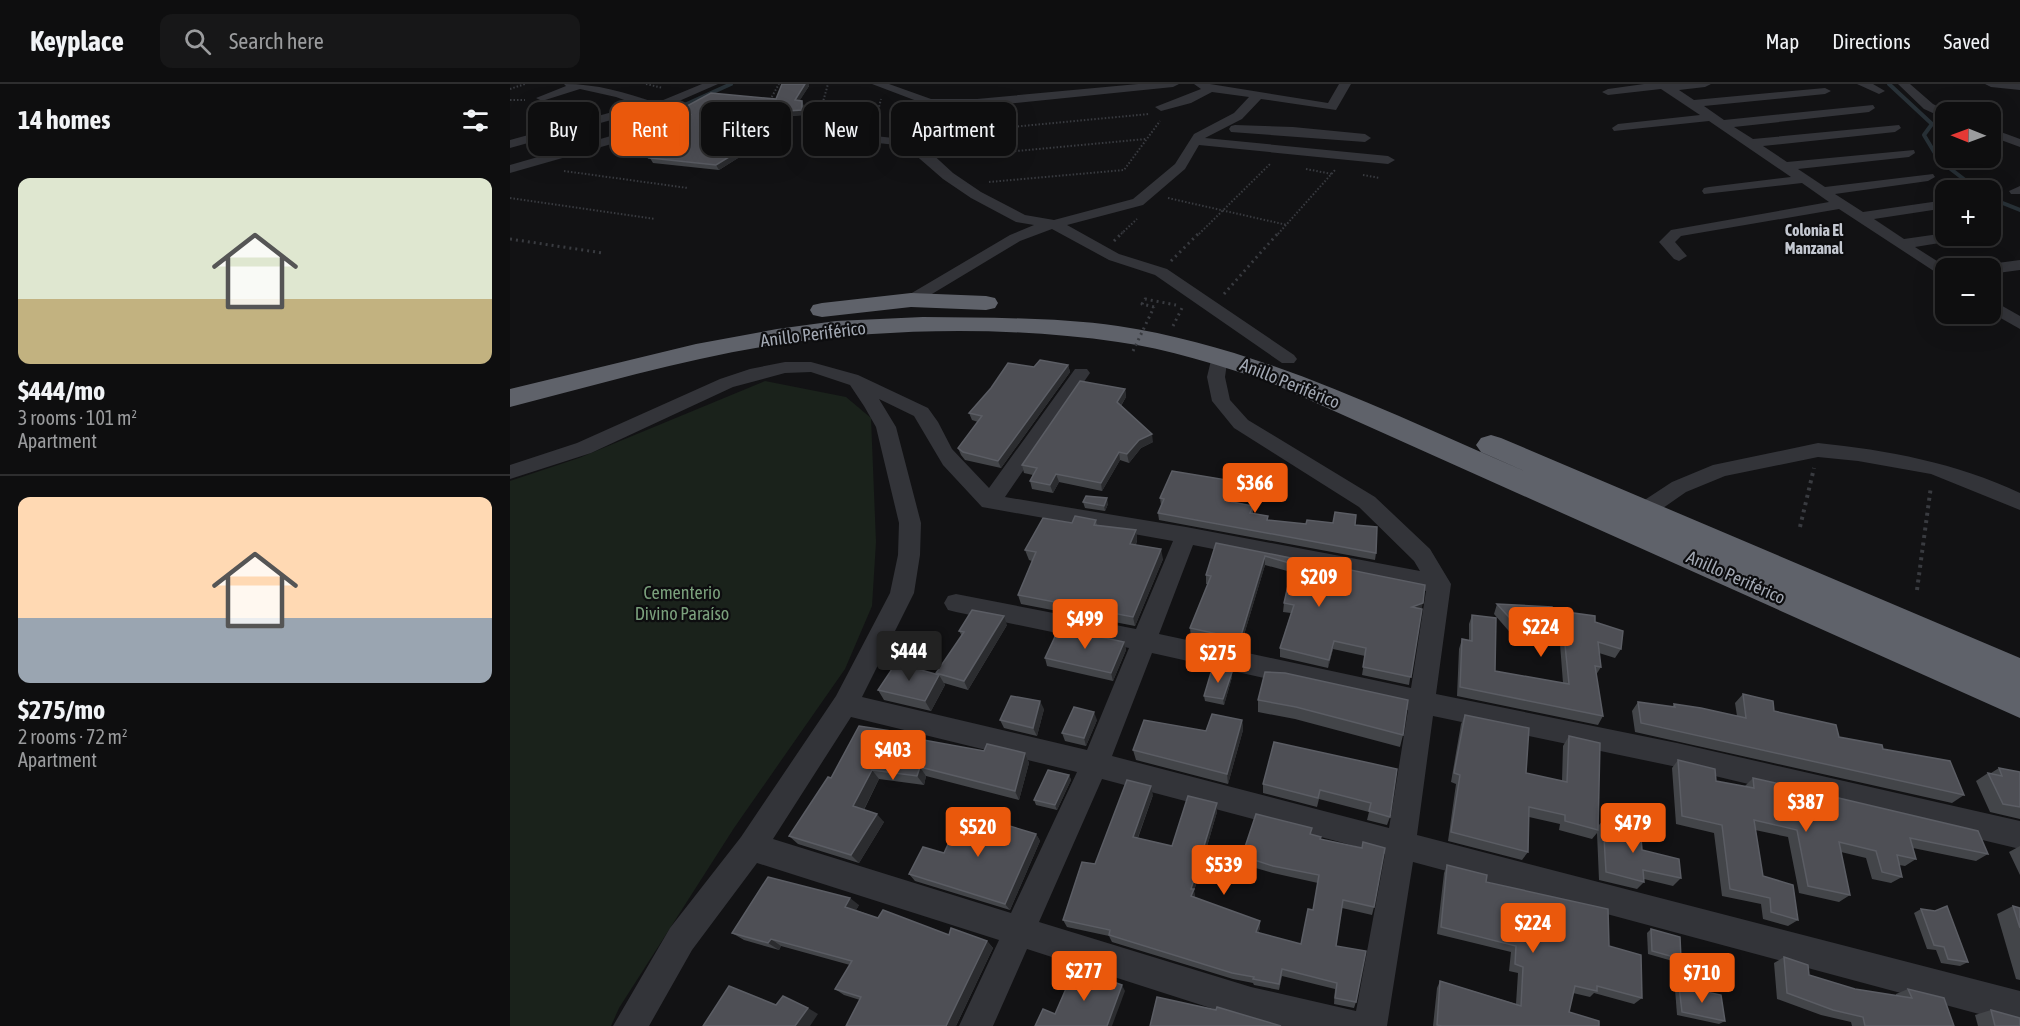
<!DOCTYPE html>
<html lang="en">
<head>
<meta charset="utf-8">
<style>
  body { margin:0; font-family:"Asap Condensed",sans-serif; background:#171718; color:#f1f3f6; height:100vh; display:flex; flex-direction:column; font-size:22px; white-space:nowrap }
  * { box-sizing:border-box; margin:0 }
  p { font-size:20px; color:#9b9c9e }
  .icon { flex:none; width:33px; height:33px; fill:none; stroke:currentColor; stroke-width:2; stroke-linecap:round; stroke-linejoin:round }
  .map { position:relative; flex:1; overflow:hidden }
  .side { display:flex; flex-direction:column; background:#0e0e0f; width:510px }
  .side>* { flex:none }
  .hud { position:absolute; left:18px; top:18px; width:570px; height:54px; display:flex; gap:12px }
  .needle { width:39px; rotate:271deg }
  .tools { position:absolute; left:1425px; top:18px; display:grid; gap:12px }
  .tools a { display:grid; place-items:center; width:66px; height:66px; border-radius:12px; background:#0e0e0f; box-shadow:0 6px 24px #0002,0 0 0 2px #2e2e2f; font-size:30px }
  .price { position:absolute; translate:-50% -51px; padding:0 14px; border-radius:6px; background:#ea580c; color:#fff; font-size:20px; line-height:39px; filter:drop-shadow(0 2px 3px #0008) }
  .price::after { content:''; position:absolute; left:50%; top:36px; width:18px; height:14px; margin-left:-9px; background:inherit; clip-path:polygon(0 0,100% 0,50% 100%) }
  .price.current { background:#222; color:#fff }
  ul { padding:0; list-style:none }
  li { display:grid; align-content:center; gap:12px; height:318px; padding:0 18px }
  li+li { border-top:2px solid #2e2e2f }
  li span { display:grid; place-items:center; height:186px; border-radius:12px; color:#555 }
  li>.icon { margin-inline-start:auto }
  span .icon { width:108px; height:108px; fill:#fffc; stroke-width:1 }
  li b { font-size:26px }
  h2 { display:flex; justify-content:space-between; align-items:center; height:72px; padding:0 18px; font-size:26px }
  .chip { padding:0 21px; border-radius:12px; background:#0e0e0f; box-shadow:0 6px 24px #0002,0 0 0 2px #2e2e2f; font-size:21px; line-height:54px }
  .chip.current { background:#ea580c; color:#fff }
  header { display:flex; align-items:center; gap:36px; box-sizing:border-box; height:84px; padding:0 30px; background:#0e0e0f; border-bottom:2px solid #2e2e2f }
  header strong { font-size:28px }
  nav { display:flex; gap:33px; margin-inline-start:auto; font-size:21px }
  .search { width:420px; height:54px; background:#171718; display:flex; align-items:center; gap:15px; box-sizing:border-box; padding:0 21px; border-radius:12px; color:#9b9c9e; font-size:22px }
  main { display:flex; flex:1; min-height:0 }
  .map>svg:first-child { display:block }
  .green { fill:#1a221b }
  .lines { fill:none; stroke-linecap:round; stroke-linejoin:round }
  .stream { stroke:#283137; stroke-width:4 }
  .path-far2 { stroke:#393b40; stroke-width:2; stroke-dasharray:1.5 2; stroke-linecap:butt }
  .path-far1 { stroke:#393b40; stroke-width:3; stroke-dasharray:2 4; stroke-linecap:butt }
  .path { stroke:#393b40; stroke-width:4; stroke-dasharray:3 4.5; stroke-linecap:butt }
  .minor { fill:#333439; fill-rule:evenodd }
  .highway { fill:#5f626a; fill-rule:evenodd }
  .path-bridge { stroke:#393b40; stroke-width:3; stroke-dasharray:2 4; stroke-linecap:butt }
  .wall { fill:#434549 }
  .shaded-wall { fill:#2b2c2f }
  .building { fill:#4e4f55; stroke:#5b5d64; stroke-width:1.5 }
  .labels { text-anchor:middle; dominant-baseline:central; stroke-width:4.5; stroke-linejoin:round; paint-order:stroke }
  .far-neighbourhood-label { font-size:16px; font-weight:bold; fill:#c4c8d1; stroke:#0d0d0f }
  .street-label { font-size:18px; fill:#a3a9b4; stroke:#0d0d0f }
  .park-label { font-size:18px; fill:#7aa07c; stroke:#0d0d0f }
</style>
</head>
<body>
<header>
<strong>Keyplace</strong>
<div class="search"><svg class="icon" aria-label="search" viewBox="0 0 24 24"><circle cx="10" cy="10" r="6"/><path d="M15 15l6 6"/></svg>Search here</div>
<nav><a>Map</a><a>Directions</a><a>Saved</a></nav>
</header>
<main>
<section class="side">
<h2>14 homes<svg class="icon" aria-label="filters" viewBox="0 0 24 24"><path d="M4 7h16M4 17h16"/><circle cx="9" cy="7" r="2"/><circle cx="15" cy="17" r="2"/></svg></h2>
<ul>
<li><span style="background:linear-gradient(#dfe7d0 65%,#c2b280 0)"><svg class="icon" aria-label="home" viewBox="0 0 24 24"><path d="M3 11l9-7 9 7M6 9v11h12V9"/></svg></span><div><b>$444/mo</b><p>3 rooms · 101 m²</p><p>Apartment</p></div></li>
<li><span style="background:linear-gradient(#ffd9b3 65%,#9aa5b1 0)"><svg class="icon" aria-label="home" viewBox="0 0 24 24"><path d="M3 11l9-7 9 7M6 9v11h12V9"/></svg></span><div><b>$275/mo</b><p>2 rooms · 72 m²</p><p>Apartment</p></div></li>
</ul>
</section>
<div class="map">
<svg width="1510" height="942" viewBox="0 0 1510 942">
  <rect width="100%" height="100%" fill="#121214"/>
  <!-- green -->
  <path class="green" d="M255 297 336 313 361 334 366 458 362 522 335 585 224 744 109 924 101 942H0V397L69 374Z"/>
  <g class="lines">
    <!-- stream -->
    <g class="stream">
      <path d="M1379 0 1422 40 1414 51 1429 76 1468 106"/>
      <path d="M159 28 221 0"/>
      <path d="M1480 114 1510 126"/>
    </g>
    <!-- path-far2 -->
    <g class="path-far2">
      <path d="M136 0 153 4"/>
      <path d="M0 5 15 0"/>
      <path d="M0 16H15"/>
      <path d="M260 16 269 0"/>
      <path d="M243 43 249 40 253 31"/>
      <path d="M364 43 371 15"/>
      <path d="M432 49 435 34"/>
      <path d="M304 50 318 0"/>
      <path d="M417 51 639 30"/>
      <path d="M130 65 156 68"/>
      <path d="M442 73 636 55"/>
      <path d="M796 85 822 90"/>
      <path d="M54 87 178 104"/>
      <path d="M853 91 870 94"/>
      <path d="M479 98 614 86 650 37"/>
      <path d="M0 114 145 135"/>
      <path d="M658 114 777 141"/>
      <path d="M611 150 627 135"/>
      <path d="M689 150 761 79"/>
      <path d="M768 150 825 86"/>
    </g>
    <!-- path-far1 -->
    <g class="path-far1">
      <path d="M0 155 93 169"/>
      <path d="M604 157 613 148"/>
      <path d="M661 177 690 148"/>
      <path d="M714 210 769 148"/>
      <path d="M644 223 632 220 635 215 666 221"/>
      <path d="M663 242 673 222"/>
    </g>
    <!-- path -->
    <g class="path">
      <path d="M1290 443 1304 384"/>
      <path d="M1407 506 1421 402"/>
    </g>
    <!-- minor -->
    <g class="minor">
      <path d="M54 0C87 0 115 8 146 19L192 0H208L153 24 147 41 133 51 0 89V81L125 45 137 36 141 25 0 64V56L128 21 106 13 70 5 32 17 26 14 56 2Z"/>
      <path d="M362 0H379L421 15H467L628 0H669L663 3 467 23 420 22Z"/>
      <path d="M684 0H700L818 19 829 0H841L826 26 751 15 732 35 695 54 878 72 885 76 878 80 689 61 675 85 633 121 557 141 609 170 657 185 784 271 787 275 784 279H772L645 191 599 176 542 145 510 157 407 219H395L393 216 395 213 500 151 524 141 506 138 461 114 433 95 395 62 332 55 328 54 326 51 328 48 402 56 418 66 443 89 471 108 515 131 544 136 623 115 665 80 684 50 724 29 739 13 702 8 681 19 651 27 645 23 691 5Z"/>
      <path d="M1134 0H1201L1195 3 1169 6 1184 16 1315 4 1321 7 1315 10 1194 22 1214 36 1363 21 1365 24 1359 28 1224 43 1243 55 1389 41 1391 44 1385 48 1253 62 1277 78 1404 66 1405 69 1399 73 1288 85 1315 103 1423 90 1425 93 1418 97 1325 110 1353 128 1436 116V124L1364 135 1394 155 1436 149V152H1455L1453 155 1448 156 1405 163 1438 184H1436V195L1329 125 1171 152 1165 158 1177 172 1169 177 1164 175 1149 158 1161 146 1319 118 1292 99 1194 110 1192 107 1194 104 1199 103 1281 93 1199 37 1104 47 1102 44 1108 40 1190 31 1151 5 1098 11 1092 8 1098 5Z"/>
      <path d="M1347 0H1363L1375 7 1369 10Z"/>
      <path d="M1388 0H1400L1423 20 1438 28H1436V35L1414 25Z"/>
      <path d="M1475 0H1510V6L1481 3Z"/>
      <path d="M725 41 783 43 855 50 861 54 855 58 721 48 719 45 721 42Z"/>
      <path d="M1480 44 1510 55V63L1480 52Z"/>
      <path d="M1480 71 1484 74 1477 78 1446 83 1439 79 1441 76 1456 74H1480Z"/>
      <path d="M1510 102V110H1501L1499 107Z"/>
      <path d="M1480 142 1491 143 1493 146 1491 149 1480 151Z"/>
      <path d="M1510 176V186L1480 190V184H1472L1480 180Z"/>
      <path d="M1480 215 1510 232V245L1480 228Z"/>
      <path d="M709 267 715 268 718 272 715 293 720 316 738 336 865 413 920 465 941 500 926 610 1167 659 1510 737V765L1167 683 923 632 907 751 1510 907V941L903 778 877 942H765L741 937 517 865 483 942H449L489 856 247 779 182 866 139 942H103L160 844 231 753 326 612 380 509 388 471 389 439 366 343 354 322 340 301 301 288 275 289 223 303 81 369 0 395V381L67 359 210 295 240 285 275 278H301L348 291 418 324 428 338 442 365 479 404 565 285H577L580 289 495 413 676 443 910 487 904 477 849 423 724 344 702 317 697 293 703 268ZM369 315 404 332 433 381 472 423 663 457 626 545 446 510 438 512 434 519 438 526 446 528 619 564 577 666 352 613 404 509 410 471 411 439 386 343ZM683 461 916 507 901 604 649 550ZM642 569 898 626 879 744 602 672ZM341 633 567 688 501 829 263 755ZM592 695 875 770 846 927 741 903 529 838Z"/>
      <path d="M1308 359C1378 366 1446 379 1510 409V426L1421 390 1348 377 1308 373 1215 392 1176 408 1143 431 1135 434 1127 431 1124 426 1127 421 1162 398 1203 381Z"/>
    </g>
    <!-- highway -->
    <g class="highway">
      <path d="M401 209 476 212 485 214 488 219 485 224 476 226 401 223 312 233 303 231 300 226 303 221 312 219Z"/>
      <path d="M413 233C478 234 544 233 608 242 754 264 887 333 1021 390L971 368 966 361 971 354 981 351 991 354 1510 574V634L757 297C708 281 659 265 608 258 498 242 378 244 269 260 178 274 89 300 0 323V305L186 260 267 245 326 237Z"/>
    </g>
    <!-- path-bridge -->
    <path class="path-bridge" d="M623 267 644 223"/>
  </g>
  <!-- wall -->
  <g class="wall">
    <path d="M272 0H299V2L289 17 294 22V31L279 32 262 59 256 56 253 51 259 34 247 36V62L209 86 143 79 140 74 153 66 132 64 129 59 174 35 167 34 164 29 266 15Z"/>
    <path d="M558 281 560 288 491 384 455 376 451 371 448 364 468 338 462 336 459 329 524 283Z"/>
    <path d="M615 305 616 313 611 322 643 358 631 364 619 379 610 376 592 407 549 398 543 409 522 405 520 397 523 391 514 389 512 381Z"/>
    <path d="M729 398V406L725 418 743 422V430L758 432V437L796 440 823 439 845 441 866 469 865 476 649 436 648 429 651 421 650 414Z"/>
    <path d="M573 418 598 420 595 427 575 424Z"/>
    <path d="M586 436 587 441 626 446 627 456 626 461 653 475 625 542 511 520 508 511 522 477 519 476 515 466 562 439Z"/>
    <path d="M706 459 915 501 899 601 852 591 855 572 823 565 818 584 770 573V564L781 529 773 528 774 519 781 488 755 481 730 564 681 553 680 544 698 500H696V491Z"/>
    <path d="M987 520 1042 526 1085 538 1111 565 1105 574 1089 569 1091 583 1086 591 1093 632 1088 641 947 612 949 565 952 555 959 557V540L962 531 985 587 1053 599 1050 560 1022 558V555L1004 553 984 530Z"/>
    <path d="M497 541 458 606 434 599 435 601 421 627 374 616 368 606 426 590 452 552 449 547Z"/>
    <path d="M614 558 616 566 603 597 537 582 535 574Z"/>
    <path d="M755 588 893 651 890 663 785 635 748 628V616Z"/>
    <path d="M722 593 714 621 695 617 694 612Z"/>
    <path d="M1233 610 1264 627 1329 653 1373 665 1454 711 1442 719 1125 648 1122 627 1128 618 1162 623 1164 620 1227 632 1225 619Z"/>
    <path d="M534 625 527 652 494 644 490 636Z"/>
    <path d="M955 631 1016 689 1052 697 1053 662 1059 652 1089 741 1093 736 1132 766 1171 794 1163 802 1134 795V798L1127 805 1089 796 1087 749 1082 755 1049 746 1050 740 1019 733 1018 768 1012 776 938 757 946 700 941 698 951 640Z"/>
    <path d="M587 636 576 662 555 657 552 649Z"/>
    <path d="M732 636 733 646 718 700 626 676 623 666 696 647Z"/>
    <path d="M391 652 474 667 515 669 519 679 509 716 416 692 414 701 369 695 354 726 374 738 349 779 288 760 279 752 321 694Z"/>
    <path d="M1168 676 1206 697 1235 703V702L1243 694 1277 718 1308 724 1307 719 1316 711 1478 770 1466 777 1403 764 1406 775 1395 782 1389 781 1392 793 1381 799 1362 795 1356 774 1331 768 1340 811 1329 818 1289 809 1278 753 1245 746 1253 792 1288 836 1278 842 1253 835 1251 820 1212 812 1204 749 1166 740 1162 684Z"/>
    <path d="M1489 684 1510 688V735L1480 728 1466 697 1478 689H1481Z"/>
    <path d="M887 685 880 733 877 741 857 736 859 728 809 715 807 723 753 709V700Z"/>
    <path d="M559 691 561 696 547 726 526 721 524 716Z"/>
    <path d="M643 711 628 754 662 762 707 719V728L684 807 685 814 750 844 748 849 791 860 803 826 808 799 763 789 732 780V772L801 751 810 755 864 823 862 831 832 824 826 862 846 918 844 924 824 920 825 905 772 892 769 906 744 901 743 899 723 895 602 858 599 852 557 843 553 836 585 780Z"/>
    <path d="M526 750 530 757 500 826 405 797 399 790 434 769Z"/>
    <path d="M1510 762V791L1499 768Z"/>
    <path d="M937 781 976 798 1099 862 1132 914 1124 920 1084 909 1080 913 1063 909 1059 928 1089 942H923L927 904 930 897 1006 920 1008 889 999 887 1001 868 927 850 934 789Z"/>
    <path d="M349 821 346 826 368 834 439 851 477 857 483 864 446 942H336L350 916 334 911 325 905 340 881 271 862 269 866 234 856 222 849Z"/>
    <path d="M1503 822 1510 824V896L1506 895 1487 830Z"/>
    <path d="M1411 825 1458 878 1450 882 1431 879 1426 866 1417 865 1404 829Z"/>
    <path d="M1141 845 1171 875 1166 878 1138 870 1137 849Z"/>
    <path d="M1274 873 1299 891 1345 905 1386 912V910L1398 905 1444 942H1342L1341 938 1311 931 1267 915 1264 879Z"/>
    <path d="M1169 902 1215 937 1209 940 1167 931 1165 905Z"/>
    <path d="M1481 926 1510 942H1468L1465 931Z"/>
  </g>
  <!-- shaded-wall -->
  <g class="shaded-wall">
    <path d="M295 0H299V2L287 21 285 16Z"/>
    <path d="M292 17 294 22V31L279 32 262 59 260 54 277 27Z"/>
    <path d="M261 29 263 34 247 36V62L209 86 206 81 245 31Z"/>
    <path d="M558 281 560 288 491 384 488 377Z"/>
    <path d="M615 305 616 313 608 326 607 318Z"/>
    <path d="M642 350 643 358 631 364 619 379 617 370 629 356Z"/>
    <path d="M609 368 610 376 592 407 591 399Z"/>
    <path d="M546 390 549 398 543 409 540 401Z"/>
    <path d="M729 398V406L722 425V418Z"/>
    <path d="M597 414 598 420 595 427 594 422Z"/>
    <path d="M626 446 627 456 622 470 620 460Z"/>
    <path d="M651 465 653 475 625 542 623 533Z"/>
    <path d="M755 472V481L730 564V555Z"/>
    <path d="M913 519 911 527 902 523Z"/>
    <path d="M494 532 497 541 458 606 454 597Z"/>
    <path d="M824 557 823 565 818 584 819 576Z"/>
    <path d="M614 558 616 566 603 597 601 589Z"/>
    <path d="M722 588V593L714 621 713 615Z"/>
    <path d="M429 591 435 601 421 627 415 617Z"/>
    <path d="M530 617 534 625 527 652 523 644Z"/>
    <path d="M584 628 587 636 576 662 574 654Z"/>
    <path d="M732 636 733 646 718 700 717 690Z"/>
    <path d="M515 669 519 679 509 716 505 707Z"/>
    <path d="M410 683 416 692 414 701 407 692Z"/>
    <path d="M362 686 369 695 351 731 343 722Z"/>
    <path d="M559 691 561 696 547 726 545 721Z"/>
    <path d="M641 702 643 711 625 761 623 753Z"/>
    <path d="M707 719V728L684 807 685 813 683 820 681 812V805Z"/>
    <path d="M367 730 374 738 349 779 341 771Z"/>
    <path d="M526 750 530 757 500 826 495 820Z"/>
    <path d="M340 814 349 821 344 830 335 823Z"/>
    <path d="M750 837V844L746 855V848Z"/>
    <path d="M261 855 271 862 269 866 258 859Z"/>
    <path d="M477 857 483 864 446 942H436Z"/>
    <path d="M612 901 615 907 602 942H597Z"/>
    <path d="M298 924 308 930 300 942H285Z"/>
  </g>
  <!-- building -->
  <g class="building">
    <path d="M272 0H295L285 16 292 17V26L277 27 260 54 253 51 261 29 245 31V57L206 81 140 74 161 63 129 59 180 31 164 29 201 9 266 15Z"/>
    <path d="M530 276 558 281 488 377 453 368 448 364 472 332 459 329 481 304 498 279 524 283Z"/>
    <path d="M570 297 615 305 607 318 642 350 629 356 617 370 609 368 591 399 546 390 540 401 520 397 527 384 512 381Z"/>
    <path d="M662 387 729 398 722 418 743 422 740 429 758 432 757 436 796 440 797 436 823 439 825 428 846 431 845 441 867 443 866 469 648 429 654 415 650 414Z"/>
    <path d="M576 412 597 414 594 422 573 418Z"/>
    <path d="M565 432 586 436 584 441 626 446 620 460 651 465 623 533 508 511 526 468 515 466 533 434 562 439Z"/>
    <path d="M706 459 915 501 913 519 902 523 912 525 901 593 853 583 856 564 824 557 819 576 770 564 784 521 774 519 783 480 755 472 730 555 680 544 701 492 696 491Z"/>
    <path d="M987 520 1042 523V526L1085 532V538L1113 547 1111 565 1088 558 1091 583 1085 582 1093 632 950 603 952 555 962 557V531L986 534 985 587 1059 600 1054 551 1026 549 1025 545 1008 543Z"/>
    <path d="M462 526 494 532 454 597 426 589 454 548 449 547Z"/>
    <path d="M549 544 614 558 601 589 535 574Z"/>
    <path d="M386 579 429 591 415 617 368 606Z"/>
    <path d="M702 585 722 588 713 615 694 612Z"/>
    <path d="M755 588 775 589 898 616 893 651 786 623 748 616Z"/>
    <path d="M1233 610 1263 617 1264 627 1326 641 1329 653 1372 661 1373 665 1440 677 1454 711 1131 639 1128 618 1165 623 1164 620 1191 624 1236 634Z"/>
    <path d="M501 612 530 617 523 644 490 636Z"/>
    <path d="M564 623 584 628 574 654 552 649Z"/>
    <path d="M702 630 732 636 717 690 623 666 634 636 696 647Z"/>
    <path d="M955 631 1019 644 1016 689 1057 698 1059 652 1090 659 1088 746 1055 737V731L1019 723 1018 768 941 748 950 691 944 689Z"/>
    <path d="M349 642 388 648 386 651 474 667 477 660 515 669 505 707 410 683 407 692 362 686 343 722 367 730 341 771 279 752 318 693 321 694Z"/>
    <path d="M764 658 887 685 880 733 859 727 861 719 810 706 808 714 753 700Z"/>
    <path d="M1168 676 1205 685 1206 697 1244 704 1243 694 1274 701 1277 718 1319 726 1316 711 1468 747 1478 770 1400 754 1406 775 1387 771 1392 793 1372 788 1366 767 1329 758 1340 811 1298 802 1287 746 1244 736 1253 792 1283 801 1288 836 1261 828 1260 814 1220 805 1212 741 1172 732Z"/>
    <path d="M1489 684 1510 688V723L1493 720 1478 689 1492 692Z"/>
    <path d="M538 686 559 691 545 721 524 716Z"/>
    <path d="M617 696 641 702 623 753 662 762 678 712 707 719 681 805H684L681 812 750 837 746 848 791 860 798 825 803 826 809 791 763 782 732 772 746 730 802 744 800 750 811 753 810 755 852 764 853 758 875 764 864 823 833 816 826 862 856 867 846 918 825 914 827 899 772 885 769 900 743 895 744 893 722 889 599 851 600 846 553 836 572 778 585 780Z"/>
    <path d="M453 728 526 750 495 820 399 790 413 763 434 769Z"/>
    <path d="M1093 736 1130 743 1132 766 1169 775 1171 794 1133 786 1134 798 1096 788Z"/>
    <path d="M937 781 977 791 976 798 1098 825 1099 862 1131 871 1132 914 1087 902V907L1065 902 1059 928 1089 937V942H932L927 941 930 897 1011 922 1013 883 1005 880 1006 862 931 843Z"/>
    <path d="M258 793 340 814 335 823 368 834 373 826 439 851 441 844 477 857 436 942H336L351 913 325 905 342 877 261 855 258 859 222 849Z"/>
    <path d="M1437 822 1458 878 1438 875 1434 863 1424 861 1411 825 1425 827Z"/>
    <path d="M1503 822 1510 824V844Z"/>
    <path d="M1141 845 1170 853 1171 875 1142 867Z"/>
    <path d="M1274 873 1298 881 1299 891 1345 905 1402 914 1398 905 1434 914 1444 942H1355L1353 933 1323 926 1277 909Z"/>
    <path d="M565 884 612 901 597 942H525L533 925 545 930Z"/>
    <path d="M219 902 266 921 273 912 298 924 285 942H193Z"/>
    <path d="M1169 902 1211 911 1215 937 1172 928Z"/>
    <path d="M647 913 706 926 707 923 771 942H640Z"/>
    <path d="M1481 926 1510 934V942H1485Z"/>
  </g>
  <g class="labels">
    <!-- far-neighbourhood labels -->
    <g class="far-neighbourhood-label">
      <text x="1304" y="146">Colonia El<tspan x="1304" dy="18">Manzanal</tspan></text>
    </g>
    <!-- street labels -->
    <g class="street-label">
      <text transform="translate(303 250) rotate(-7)">Anillo Periférico</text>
      <text transform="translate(780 299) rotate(22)">Anillo Periférico</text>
      <text transform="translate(1226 493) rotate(24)">Anillo Periférico</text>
    </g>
    <!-- park labels -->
    <g class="park-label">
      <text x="172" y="508">Cementerio<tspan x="172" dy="21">Divino Paraíso</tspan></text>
    </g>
  </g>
</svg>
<div class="tools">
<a><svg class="needle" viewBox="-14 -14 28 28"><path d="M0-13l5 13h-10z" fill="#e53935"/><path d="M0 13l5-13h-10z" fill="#9b9c9e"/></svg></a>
<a>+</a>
<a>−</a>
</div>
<b class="price" style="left:745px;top:430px">$366</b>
<b class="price" style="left:809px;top:524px">$209</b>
<b class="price" style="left:575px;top:566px">$499</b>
<b class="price" style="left:1031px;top:574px">$224</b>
<b class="price current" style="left:399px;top:598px">$444</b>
<b class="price" style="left:708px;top:600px">$275</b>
<b class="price" style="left:383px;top:697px">$403</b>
<b class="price" style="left:1296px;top:749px">$387</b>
<b class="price" style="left:1123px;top:770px">$479</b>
<b class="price" style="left:468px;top:774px">$520</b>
<b class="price" style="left:714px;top:812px">$539</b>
<b class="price" style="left:1023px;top:870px">$224</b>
<b class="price" style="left:574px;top:918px">$277</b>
<b class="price" style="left:1192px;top:920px">$710</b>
<div class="hud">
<a class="chip">Buy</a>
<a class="chip current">Rent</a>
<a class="chip">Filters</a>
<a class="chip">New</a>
<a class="chip">Apartment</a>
</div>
</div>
</main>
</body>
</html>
